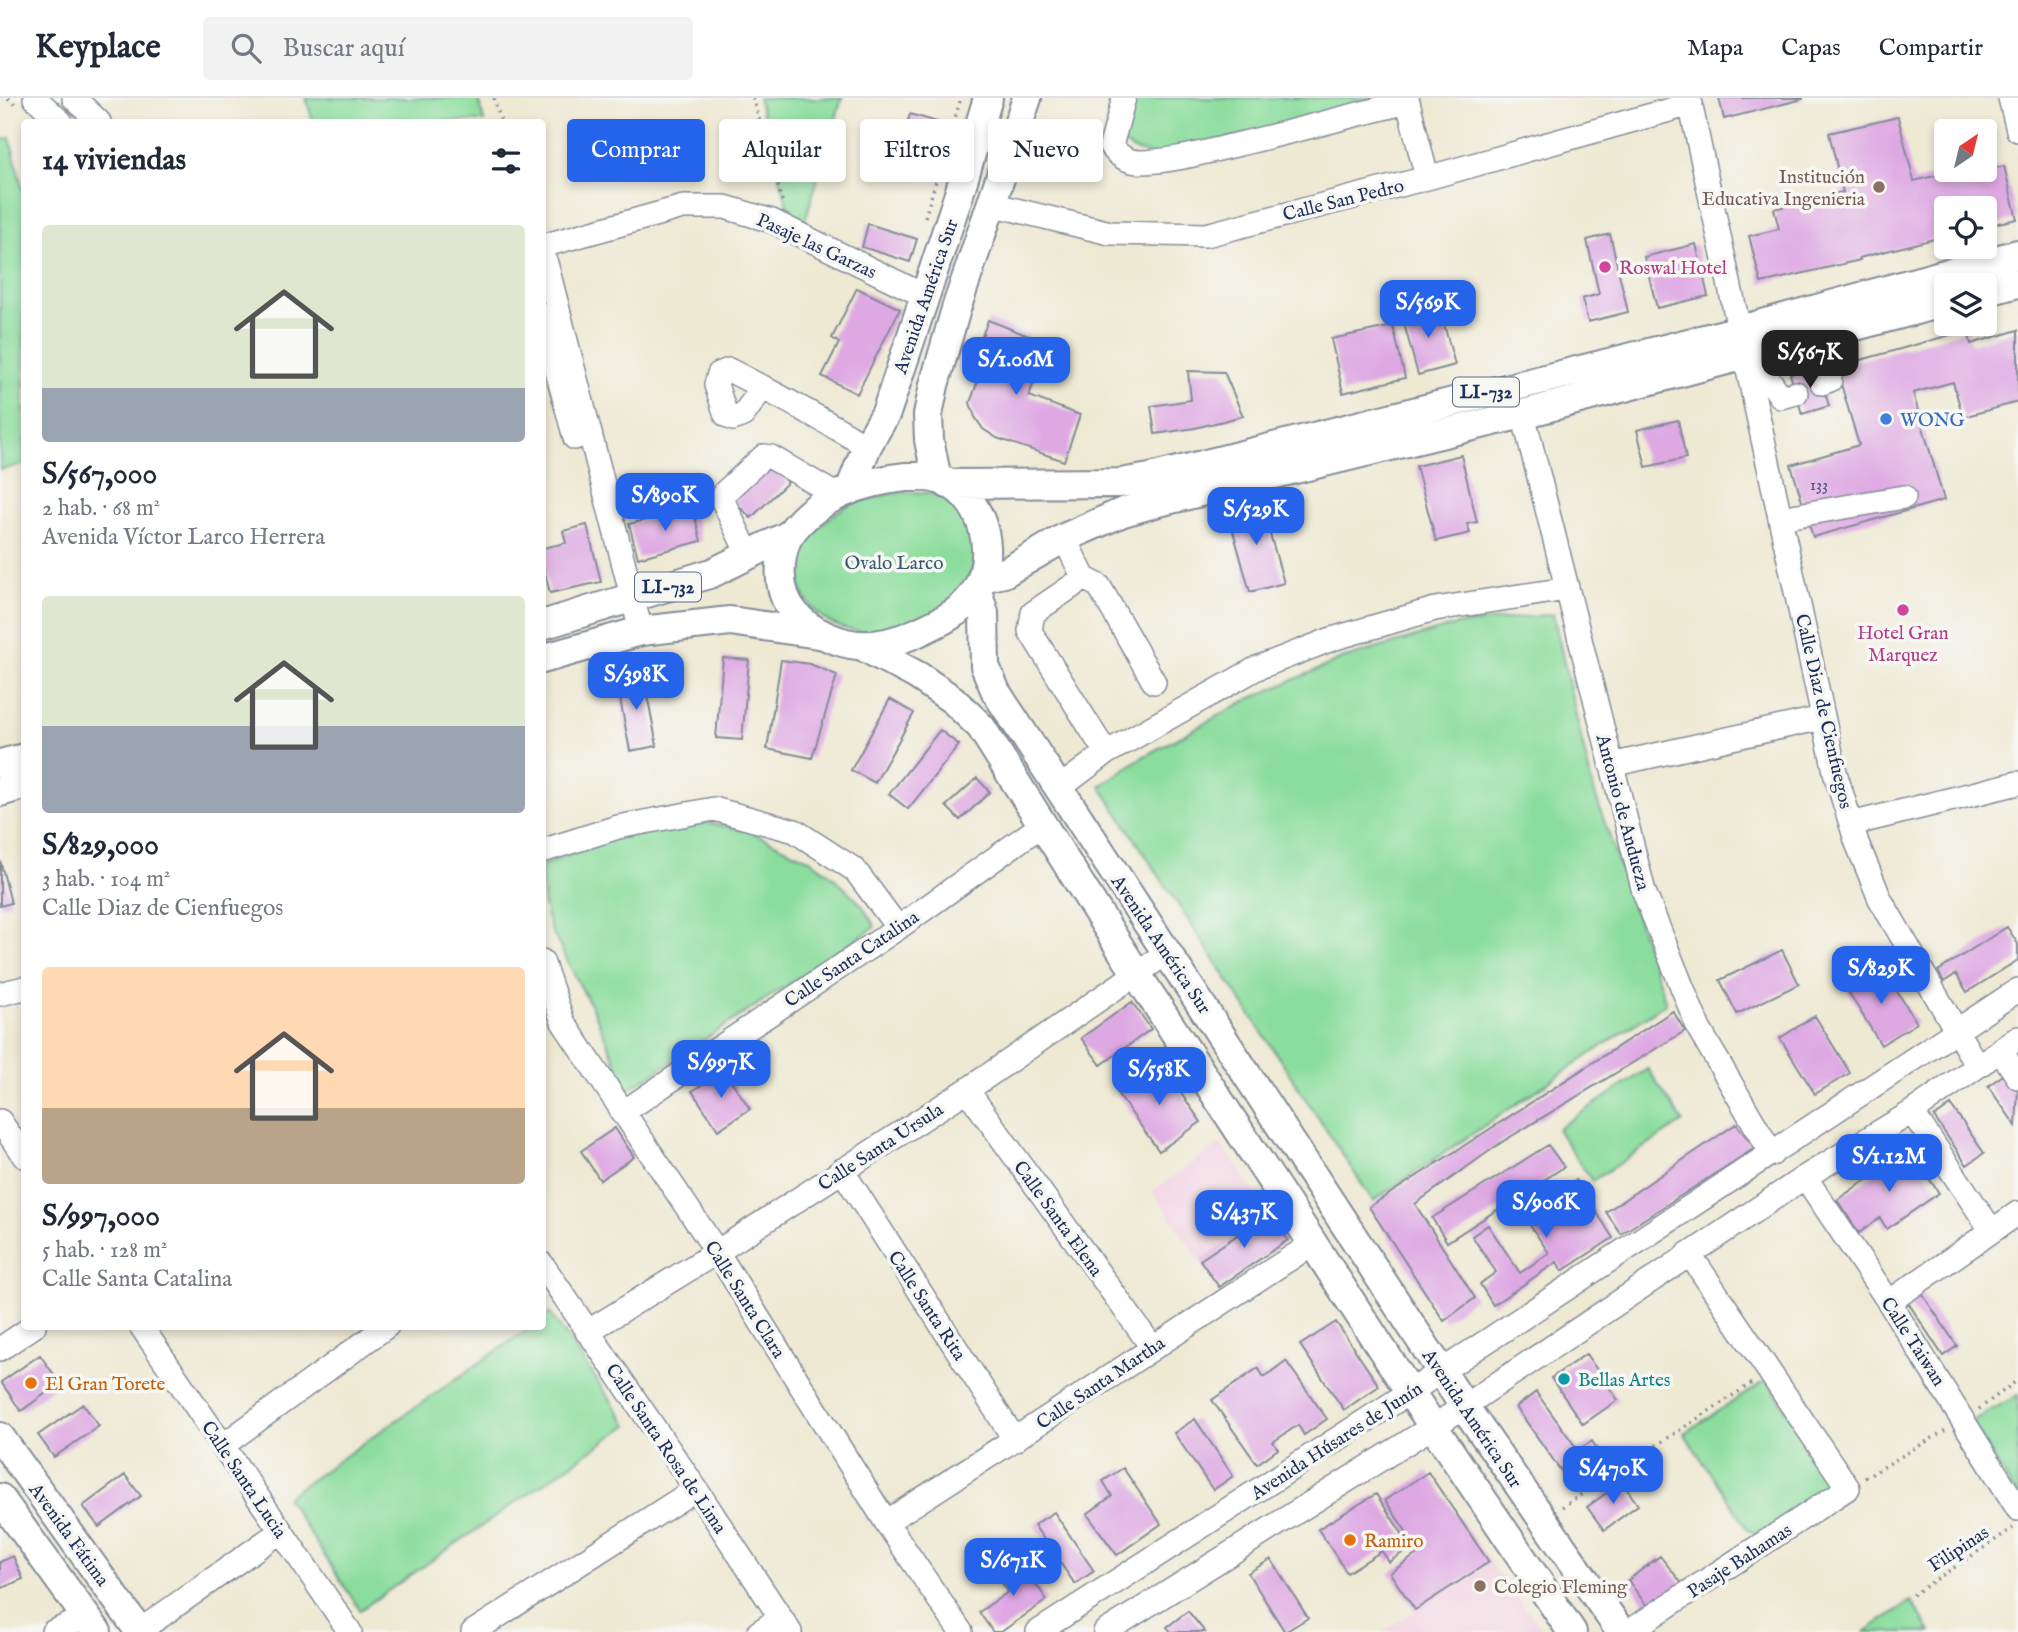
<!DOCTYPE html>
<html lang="es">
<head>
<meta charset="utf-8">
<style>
	:root { --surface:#fff; --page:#f2f2f3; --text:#1f2937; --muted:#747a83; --line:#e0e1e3; --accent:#2563eb }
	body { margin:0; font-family:"IM FELL English",serif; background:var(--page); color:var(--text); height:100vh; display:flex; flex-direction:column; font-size:26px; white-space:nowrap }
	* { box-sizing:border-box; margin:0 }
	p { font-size:23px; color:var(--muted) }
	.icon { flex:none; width:38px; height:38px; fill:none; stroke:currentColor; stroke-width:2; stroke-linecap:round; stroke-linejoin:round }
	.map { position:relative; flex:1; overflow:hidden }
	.sheet { position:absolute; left:21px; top:21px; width:525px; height:1211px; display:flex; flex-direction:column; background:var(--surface); border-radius:7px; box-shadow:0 4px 10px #0003 }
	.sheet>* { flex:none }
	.hud { position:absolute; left:567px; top:21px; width:665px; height:63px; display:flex; gap:14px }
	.needle { width:46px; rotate:35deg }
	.controls { position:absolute; left:1934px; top:21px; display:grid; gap:14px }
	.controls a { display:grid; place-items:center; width:63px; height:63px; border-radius:7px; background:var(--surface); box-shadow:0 4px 10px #0003; font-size:35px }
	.price { position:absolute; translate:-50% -60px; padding:0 16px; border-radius:14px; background:var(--accent); color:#fff; font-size:23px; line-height:46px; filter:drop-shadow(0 2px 4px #0008) }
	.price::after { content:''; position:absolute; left:50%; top:42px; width:21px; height:16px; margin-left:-10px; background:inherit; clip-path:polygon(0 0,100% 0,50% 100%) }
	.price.current { background:#222; color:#fff }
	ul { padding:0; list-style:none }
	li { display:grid; align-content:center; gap:14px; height:371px; padding:0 21px }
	li span { display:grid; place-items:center; height:217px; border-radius:7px; color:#555 }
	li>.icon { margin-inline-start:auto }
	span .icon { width:126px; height:126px; fill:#fffc; stroke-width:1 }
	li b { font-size:30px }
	h2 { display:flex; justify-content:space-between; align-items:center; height:84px; padding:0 21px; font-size:30px }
	.tag { padding:0 24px; border-radius:7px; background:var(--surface); box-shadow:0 4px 10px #0003; font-size:24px; line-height:63px }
	.tag.current { background:var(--accent); color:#fff }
	header { display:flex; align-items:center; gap:42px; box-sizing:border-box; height:98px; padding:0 35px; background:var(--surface); border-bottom:2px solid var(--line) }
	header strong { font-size:33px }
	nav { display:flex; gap:38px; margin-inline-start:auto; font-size:24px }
	.search { width:490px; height:63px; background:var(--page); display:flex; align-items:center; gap:18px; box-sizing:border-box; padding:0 24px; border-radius:7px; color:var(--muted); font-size:26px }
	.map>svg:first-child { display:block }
</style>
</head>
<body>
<header>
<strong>Keyplace</strong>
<div class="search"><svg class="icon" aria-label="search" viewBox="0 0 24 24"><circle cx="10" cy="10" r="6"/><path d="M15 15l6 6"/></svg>Buscar aquí</div>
<nav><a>Mapa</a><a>Capas</a><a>Compartir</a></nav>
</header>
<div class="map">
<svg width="2018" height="1534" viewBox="0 0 2018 1534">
	<rect width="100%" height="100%" fill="#f6f6f2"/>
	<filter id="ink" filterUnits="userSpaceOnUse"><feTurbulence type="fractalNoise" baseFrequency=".0143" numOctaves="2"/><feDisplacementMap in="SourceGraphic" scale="14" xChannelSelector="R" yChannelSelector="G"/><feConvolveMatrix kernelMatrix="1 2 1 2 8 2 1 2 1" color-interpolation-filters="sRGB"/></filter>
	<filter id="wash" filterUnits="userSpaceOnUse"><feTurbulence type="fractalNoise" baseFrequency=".00686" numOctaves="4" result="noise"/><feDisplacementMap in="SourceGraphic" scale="28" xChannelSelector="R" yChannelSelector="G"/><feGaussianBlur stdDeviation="1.57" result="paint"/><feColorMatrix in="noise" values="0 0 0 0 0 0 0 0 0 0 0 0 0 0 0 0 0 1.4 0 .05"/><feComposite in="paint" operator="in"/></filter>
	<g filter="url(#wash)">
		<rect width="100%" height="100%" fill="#eee9d3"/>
		<path fill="#f2cfe1" d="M1221,1045L1269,1116L1200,1162L1152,1093Z
			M1489,1464L1544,1534H1382Z"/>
		<path fill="#8bdd9d" stroke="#53867e" stroke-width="2" d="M306,0H478L484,23L313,24Z
			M758,0H842L798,146Z
			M1128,0H1395L1156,58L1134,52L1116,41Z
			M10,40L24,97V366L0,372V42Z
			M903,394L931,395L956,401L989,443L950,512C921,521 888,536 857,533C822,529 794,500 799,464C802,445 819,428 833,417C852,401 879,398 903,394Z
			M1553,516L1592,687L1666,905L1373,1103L1100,688L1139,661L1247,602L1342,561L1456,527Z
			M709,725L749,733L811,762L831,777L862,807L875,829L628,992L594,914L551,832L543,804L542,768L629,731Z
			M1648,971L1683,1024L1592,1083L1557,1031Z
			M550,1215L628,1327L360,1512L286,1399L531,1229L542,1228L543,1220Z
			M1767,1282L1837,1391L1762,1437L1749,1433L1684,1335Z
			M2018,1297V1401L1972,1323Z
			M1911,1503L1931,1534H1865Z"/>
		<g id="blocks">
			<path fill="#dea9e3" d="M1719,0H1803V1L1724,21Z
				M910,16L947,27L940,48L904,37Z
				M1898,19L1914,83L1947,75L1948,82L2004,68L2017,121L1984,128V110H1946V138L1859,160L1860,162L1761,185L1749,138L1779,131L1774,111L1843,94L1829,35Z
				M868,126L917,141L910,164L862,149Z
				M1610,136L1628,214L1588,224L1582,201L1599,196L1587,142Z
				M1696,146L1708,198L1657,210L1644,159Z
				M857,190L900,211L857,296L822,278L839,245L832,240Z
				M1439,208L1455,267L1418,277L1402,218Z
				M988,222L1029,238L1020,262L1039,269L1029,298L1080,317L1064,363L997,340L983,331L975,319L970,305L979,280L968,276Z
				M1393,228L1405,280L1343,295L1331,241Z
				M1968,232L1971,246L2018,232V304L1963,319L1953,284L1913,295L1944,402L1813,439L1791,367L1859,347L1836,269Z
				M1817,268L1829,308L1802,316L1790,276Z
				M1188,273L1224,274L1243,318L1195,330L1155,336L1151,308L1191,302Z
				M1678,322L1686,360L1646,369L1637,332Z
				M1461,357L1477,424L1467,426L1470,435L1436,443L1416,368Z
				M769,365L788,384L751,420L732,401Z
				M1260,401L1284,485L1250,494L1230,422L1238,420L1241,406Z
				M693,411L701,443L638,460L629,426Z
				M587,427L601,484L550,495L542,463V450L566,445L563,433Z
				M723,560L749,562L742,642L716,640Z
				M781,562L810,566L837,577L812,660L767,651Z
				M643,575L657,648L630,653L616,580Z
				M890,601L914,615L875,685L851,672Z
				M940,632L959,647L908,711L889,696Z
				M977,680L990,694L960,722L946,708Z
				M0,762L11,805L0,808Z
				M2007,829L2018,846V862L1967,894L1956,876L1944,884L1938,873Z
				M1782,852L1799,886L1737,916L1720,882Z
				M1881,868L1917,925L1881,947L1846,890Z
				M1132,904L1151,931L1101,967L1081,940Z
				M1673,913L1685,933L1502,1044L1415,1106L1475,1200L1444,1223L1369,1109Z
				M1815,918L1850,975L1815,996L1780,940Z
				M1160,965L1201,1024L1159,1053L1117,995Z
				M724,972L750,1011L718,1032L692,993Z
				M2006,975L2018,991L2016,1028L1988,988Z
				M1951,1007L1984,1055L1967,1067L1934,1019Z
				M1736,1026L1755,1050L1621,1136L1606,1114Z
				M615,1030L634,1059L600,1082L581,1053Z
				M1548,1047L1564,1069L1447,1144L1432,1120Z
				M1909,1052L1939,1095L1887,1131L1880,1120L1859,1135L1837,1102Z
				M1576,1082L1613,1140L1562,1173L1557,1164L1493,1207L1480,1186L1496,1174L1472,1138L1488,1127L1520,1175L1549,1155L1523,1117Z
				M1269,1116L1288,1142L1219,1189L1200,1162Z
				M1919,1191L1957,1248L1943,1258L1905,1200Z
				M1336,1224L1379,1288L1344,1312L1300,1247Z
				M1586,1256L1618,1302L1583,1326L1551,1280Z
				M40,1257L60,1285L21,1313L1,1284Z
				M1286,1263L1327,1321L1304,1337L1298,1327L1273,1344L1278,1351L1257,1366L1212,1302L1258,1270L1264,1279Z
				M1536,1294L1578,1352L1592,1343L1610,1370L1576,1394L1516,1309Z
				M83,1306L99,1328L54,1359L38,1337Z
				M1195,1321L1233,1378L1213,1392L1174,1335Z
				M1123,1370L1161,1426L1117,1457L1087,1416L1112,1398L1103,1383Z
				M1428,1374L1489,1464L1415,1512L1390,1475L1420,1454L1385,1402Z
				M125,1377L141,1398L99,1429L83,1408Z
				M1622,1384L1638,1407L1604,1432L1587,1409Z
				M1376,1396L1411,1449L1389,1464L1382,1453L1347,1475L1318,1431Z
				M1054,1414L1094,1473L1075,1486L1034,1427Z
				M13,1458L23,1481L0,1491V1464Z
				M1660,1458L1684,1488L1649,1511L1628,1482Z
				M1017,1459L1047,1502L1001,1534H993L979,1514L1008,1494L995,1474Z
				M1271,1461L1308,1520L1285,1534L1248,1475Z
				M1188,1513L1205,1534H1171L1167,1529Z"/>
		</g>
	</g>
	<g filter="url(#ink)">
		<use href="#blocks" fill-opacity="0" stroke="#848c98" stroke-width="2"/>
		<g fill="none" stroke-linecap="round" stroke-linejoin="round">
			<g stroke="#848c98" stroke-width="26">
				<path id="minor" d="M35,0L61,24
					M74,0L99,24
					M1124,0L1111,48C1118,58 1126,63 1138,64C1167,64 1198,56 1227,49C1288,35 1348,18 1408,4
					M1407,0L1427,80
					M1689,0L1836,678L1857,745L1880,801L1977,968
					M2010,0L2018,32
					M991,106L1110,135L1206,137L1427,80L1691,6
					M542,148L683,109H725L772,123L925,198
					M542,160L546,165L641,533
					M542,218L575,340
					M1751,255L1781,299L1796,295
					M1822,285L1830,282L1831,234
					M763,289L743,317L733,321L726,317L716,287L719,276L729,272C776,296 822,321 867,348
					M1523,316L1644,794L1699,931L1772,1056
					M1780,420L1904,399
					M1064,440L1084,480
					M748,456L722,401L725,394L764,358L771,359L836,397
					M1106,655L1030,533L1033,515L1084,480L1099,488L1154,584
					M1611,667L1822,620
					M1058,691L1106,655L1257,570L1332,541L1435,511L1567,491
					M1851,726L2018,685
					M542,753L618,729L714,711L795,733L855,772L898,830
					M542,863L563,924L717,1154L886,1424L961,1534
					M0,896L24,890
					M2000,952L2018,979
					M967,992L1152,1249
					M1912,1014L1992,1133
					M622,1015L898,830L1043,726
					M0,1023L24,1058
					M842,1072L1015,1342
					M1805,1079L1889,1204L2018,1411
					M542,1166L696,1391L790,1534
					M1889,1204L2018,1115
					M141,1228L350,1534
					M587,1234L717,1154L967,992L1168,854
					M0,1251L34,1228
					M222,1348L387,1228
					M886,1424C1030,1333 1171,1237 1314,1145
					M53,1534L87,1519
					M138,1534L281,1433
					M473,1534L696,1391
					M759,1534L780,1520
					M1038,1534L1410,1294L2018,892
					M1105,1534L1448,1319L1805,1079L1912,1014L2018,940
					M1628,1534L1848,1390L1689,1155"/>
			</g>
			<g stroke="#848c98" stroke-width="32">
				<path id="major" d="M1984,194L2018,185
					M906,379C916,379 929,378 938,381C984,394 1000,460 973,497C959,516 938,525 916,535C893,545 864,552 839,543C802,531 777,507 781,466C782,457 785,443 790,436C816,399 864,383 906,379Z
					M937,381L929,342L928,317L934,287L956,211L1027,0
					M948,386L1120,385L1150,380L1740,232L2018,156
					M850,392L867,348L886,315L958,99L988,0
					M982,480L1004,475L1064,440L1123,414L1155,405L1523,316L1946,204
					M977,492L984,515L985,568L996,594L1464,1308L1621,1534
					M542,527L712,475L789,437
					M860,547L918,578L953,602L981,629L1136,875L1410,1294L1572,1534
					M542,561L641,533L730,523L818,536
					M0,666L24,660
					M0,694L24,687
					M0,1339L140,1534
					M0,1400L97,1534"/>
			</g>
			<path stroke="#848c98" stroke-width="3.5" stroke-dasharray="2 5" stroke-linecap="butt" d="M8,0L15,6
				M494,0L501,24
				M753,0L783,106
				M925,119L961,0
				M1979,1311L2018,1282
				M1865,1380L1946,1332
				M1562,1409L1752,1285
				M1913,1497L2013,1430"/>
			<use href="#minor" stroke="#fff" stroke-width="23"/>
			<use href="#major" stroke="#fff" stroke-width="28"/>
		</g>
	</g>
	<g fill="#8d6e63" stroke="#f6f6f2" stroke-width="2.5">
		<circle cx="1879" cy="89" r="7"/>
		<circle cx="1480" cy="1488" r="7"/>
	</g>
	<g fill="#d1479c" stroke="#f6f6f2" stroke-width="2.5">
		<circle cx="1605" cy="169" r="7"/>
		<circle cx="1903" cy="512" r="7"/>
	</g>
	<circle fill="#3f7fe0" stroke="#f6f6f2" stroke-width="2.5" cx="1886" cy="321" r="7"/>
	<circle fill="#0f9aa8" stroke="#f6f6f2" stroke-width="2.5" cx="1564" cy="1281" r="7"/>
	<g fill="#e8710a" stroke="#f6f6f2" stroke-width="2.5">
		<circle cx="31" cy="1285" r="7"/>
		<circle cx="1350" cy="1442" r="7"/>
	</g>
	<g text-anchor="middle" stroke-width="7" stroke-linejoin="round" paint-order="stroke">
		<g font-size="16" fill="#4c4e7f">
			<text x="1819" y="392">133</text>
		</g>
		<g fill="#f6f6f2" stroke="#5d6b8a" stroke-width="2">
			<rect x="1453" y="279.5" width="66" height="29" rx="5"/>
			<rect x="635" y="474.5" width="66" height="29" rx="5"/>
		</g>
		<g font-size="18" font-weight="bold" fill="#1b2f5e">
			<text x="1486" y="300">LI-732</text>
			<text x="668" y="495">LI-732</text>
		</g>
		<g font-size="19" fill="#785e54" stroke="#f6f6f2" text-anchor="end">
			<text x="1865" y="85">Institución<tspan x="1865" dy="22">Educativa Ingenieria</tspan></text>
			<text x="1494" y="1495" text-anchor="start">Colegio Fleming</text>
		</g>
		<g font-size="19" fill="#1b2f5e" stroke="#f6f6f2">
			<text transform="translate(1343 101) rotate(-14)" y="7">Calle San Pedro</text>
			<text transform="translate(817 147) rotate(25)" y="7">Pasaje las Garzas</text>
			<text transform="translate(925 198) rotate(-71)" y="7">Avenida América Sur</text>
			<text transform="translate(1825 613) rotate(77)" y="7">Calle Diaz de Cienfuegos</text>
			<text transform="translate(1624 714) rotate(75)" y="7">Antonio de Andueza</text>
			<text transform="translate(1162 846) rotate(56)" y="7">Avenida América Sur</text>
			<text transform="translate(851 860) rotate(-34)" y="7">Calle Santa Catalina</text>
			<text transform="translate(880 1048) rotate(-33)" y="7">Calle Santa Ursula</text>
			<text transform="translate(1059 1120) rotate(54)" y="7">Calle Santa Elena</text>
			<text transform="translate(746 1201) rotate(58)" y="7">Calle Santa Clara</text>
			<text transform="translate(928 1207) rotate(57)" y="7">Calle Santa Rita</text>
			<text transform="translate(1914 1243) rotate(57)" y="7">Calle Taiwan</text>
			<text transform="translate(1100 1284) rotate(-34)" y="7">Calle Santa Martha</text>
			<text transform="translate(1473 1320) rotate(56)" y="7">Avenida América Sur</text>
			<text transform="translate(1336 1342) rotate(-33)" y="7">Avenida Húsares de Junín</text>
			<text transform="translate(667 1350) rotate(56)" y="7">Calle Santa Rosa de Lima</text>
			<text transform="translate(245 1381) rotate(56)" y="7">Calle Santa Lucia</text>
			<text transform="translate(70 1436) rotate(54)" y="7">Avenida Fátima</text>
			<text transform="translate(1958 1450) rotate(-33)" y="7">Filipinas</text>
			<text transform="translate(1739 1462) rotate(-33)" y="7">Pasaje Bahamas</text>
		</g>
		<g font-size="19" fill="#b23c85" stroke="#f6f6f2" text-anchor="start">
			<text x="1619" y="176">Roswal Hotel</text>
			<text x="1903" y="541" text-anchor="middle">Hotel Gran<tspan x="1903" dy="22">Marquez</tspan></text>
		</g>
		<g font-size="19" fill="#366cbe" stroke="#f6f6f2" text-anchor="start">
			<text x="1900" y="328">WONG</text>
		</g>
		<g font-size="19" fill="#375a6e" stroke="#f6f6f2">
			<text x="894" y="471">Ovalo Larco</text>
		</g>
		<g font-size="19" fill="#0d838f" stroke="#f6f6f2" text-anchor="start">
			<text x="1578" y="1288">Bellas Artes</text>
		</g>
		<g font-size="19" fill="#c56008" stroke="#f6f6f2" text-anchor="start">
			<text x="45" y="1292">El Gran Torete</text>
			<text x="1364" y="1449">Ramiro</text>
		</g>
	</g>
</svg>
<div class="controls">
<a><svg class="needle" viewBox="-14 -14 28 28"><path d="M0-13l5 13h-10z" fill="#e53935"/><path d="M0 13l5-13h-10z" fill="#747a83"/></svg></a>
<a><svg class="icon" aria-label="locate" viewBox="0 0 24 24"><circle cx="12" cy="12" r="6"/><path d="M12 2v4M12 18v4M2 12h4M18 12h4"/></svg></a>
<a><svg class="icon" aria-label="layers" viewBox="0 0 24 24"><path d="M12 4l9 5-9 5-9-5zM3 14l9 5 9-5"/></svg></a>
</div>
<b class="price" style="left:1428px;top:242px">S/569K</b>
<b class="price current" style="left:1810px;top:292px">S/567K</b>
<b class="price" style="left:1016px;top:299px">S/1.06M</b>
<b class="price" style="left:665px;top:435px">S/890K</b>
<b class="price" style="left:1256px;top:449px">S/529K</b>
<b class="price" style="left:636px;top:614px">S/398K</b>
<b class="price" style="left:1881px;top:908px">S/829K</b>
<b class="price" style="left:721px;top:1002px">S/997K</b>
<b class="price" style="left:1159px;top:1009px">S/558K</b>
<b class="price" style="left:1889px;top:1096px">S/1.12M</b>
<b class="price" style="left:1546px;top:1142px">S/906K</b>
<b class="price" style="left:1244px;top:1152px">S/437K</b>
<b class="price" style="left:1613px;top:1408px">S/470K</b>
<b class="price" style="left:1013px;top:1500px">S/671K</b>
<div class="hud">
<a class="tag current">Comprar</a>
<a class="tag">Alquilar</a>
<a class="tag">Filtros</a>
<a class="tag">Nuevo</a>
</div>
<section class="sheet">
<h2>14 viviendas<svg class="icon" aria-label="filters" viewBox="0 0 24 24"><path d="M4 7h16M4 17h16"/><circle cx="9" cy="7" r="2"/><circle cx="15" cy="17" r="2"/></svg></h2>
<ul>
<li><span style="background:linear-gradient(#dfe7d0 75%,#9aa5b1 0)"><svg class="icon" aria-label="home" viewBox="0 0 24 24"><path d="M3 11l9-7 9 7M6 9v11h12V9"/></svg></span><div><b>S/567,000</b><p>2 hab. · 68 m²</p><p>Avenida Víctor Larco Herrera</p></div></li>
<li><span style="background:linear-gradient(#dfe7d0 60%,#9aa5b1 0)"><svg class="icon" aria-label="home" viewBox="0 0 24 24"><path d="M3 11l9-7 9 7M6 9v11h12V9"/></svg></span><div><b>S/829,000</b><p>3 hab. · 104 m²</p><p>Calle Diaz de Cienfuegos</p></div></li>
<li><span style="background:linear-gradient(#ffd9b3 65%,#b9a48a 0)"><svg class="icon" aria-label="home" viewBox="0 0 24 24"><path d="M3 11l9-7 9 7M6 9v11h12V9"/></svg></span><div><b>S/997,000</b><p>5 hab. · 128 m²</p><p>Calle Santa Catalina</p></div></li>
</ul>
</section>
</div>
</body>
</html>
